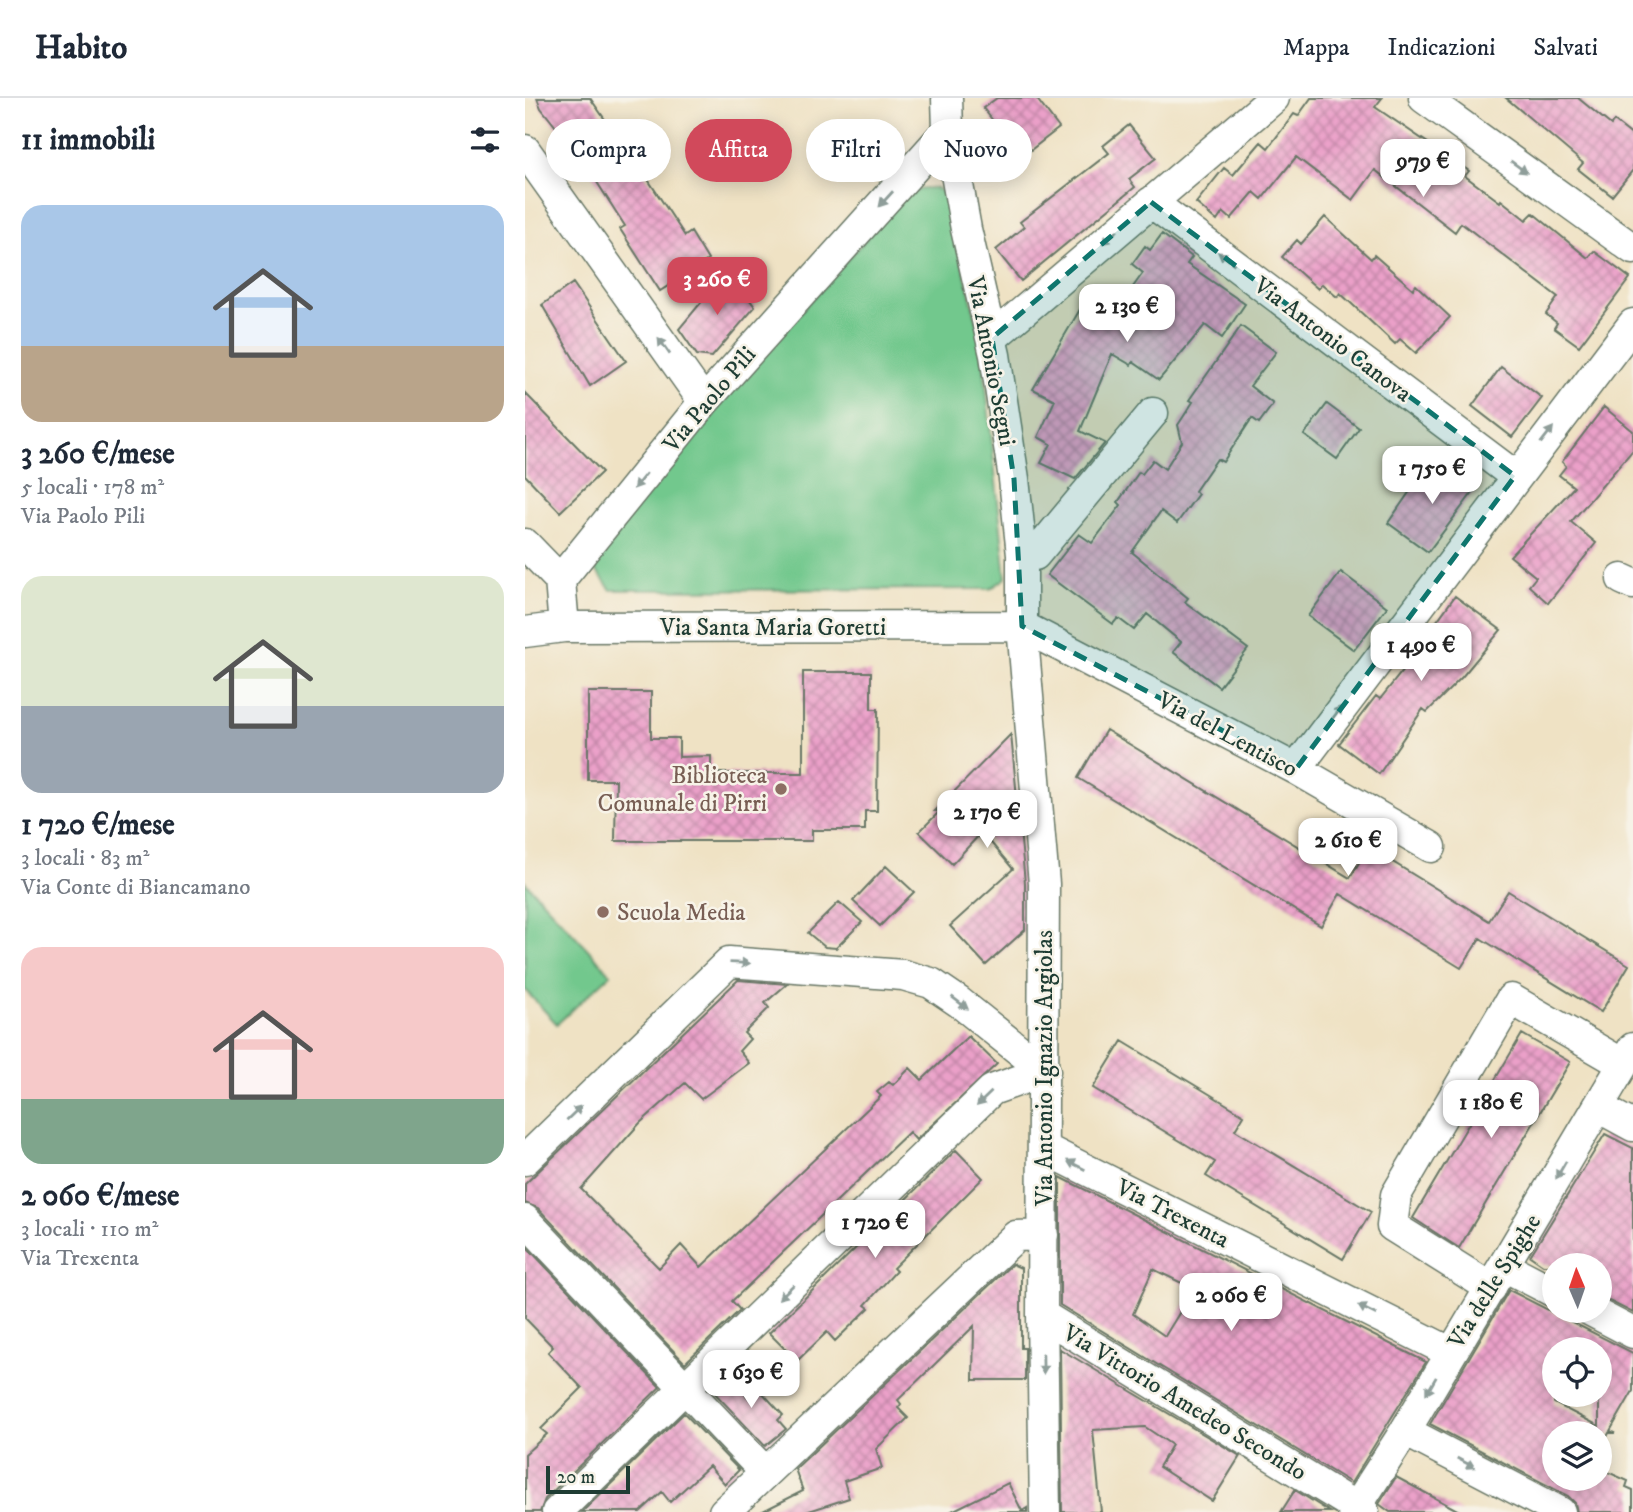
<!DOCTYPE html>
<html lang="it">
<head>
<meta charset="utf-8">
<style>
	:root { --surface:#fff; --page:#f6f6f7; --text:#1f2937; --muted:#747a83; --line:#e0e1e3; --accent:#d1495b }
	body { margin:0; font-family:"IM FELL DW Pica",serif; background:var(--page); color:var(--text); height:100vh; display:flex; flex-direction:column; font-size:26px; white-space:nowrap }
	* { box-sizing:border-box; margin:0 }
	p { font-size:23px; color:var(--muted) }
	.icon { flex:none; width:38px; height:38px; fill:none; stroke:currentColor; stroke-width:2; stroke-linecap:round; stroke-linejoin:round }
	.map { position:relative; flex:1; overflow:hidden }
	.side { display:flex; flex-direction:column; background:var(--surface); width:525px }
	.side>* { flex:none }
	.guide { position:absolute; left:21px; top:21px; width:665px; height:63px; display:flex; gap:14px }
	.needle { width:46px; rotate:358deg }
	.controls { position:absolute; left:1017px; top:1155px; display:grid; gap:14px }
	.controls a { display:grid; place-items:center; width:70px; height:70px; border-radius:50%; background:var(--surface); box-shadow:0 4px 18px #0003; font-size:35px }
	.scale { position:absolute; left:21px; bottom:18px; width:84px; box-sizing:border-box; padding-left:7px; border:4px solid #1f3d34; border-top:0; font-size:19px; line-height:24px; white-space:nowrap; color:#1f3d34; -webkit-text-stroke:5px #f7f3e8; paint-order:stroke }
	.price { position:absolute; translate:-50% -60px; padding:0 16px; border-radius:14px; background:#fff; color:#222; font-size:23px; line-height:46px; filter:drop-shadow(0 2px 4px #0008) }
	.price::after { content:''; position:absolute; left:50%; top:42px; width:21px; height:16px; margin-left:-10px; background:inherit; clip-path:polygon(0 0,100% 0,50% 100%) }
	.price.current { background:var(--accent); color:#fff }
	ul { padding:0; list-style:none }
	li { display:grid; align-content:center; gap:14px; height:371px; padding:0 21px }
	li span { display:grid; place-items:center; height:217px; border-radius:21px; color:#555 }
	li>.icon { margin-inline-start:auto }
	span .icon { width:126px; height:126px; fill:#fffc; stroke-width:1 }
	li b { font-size:30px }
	h2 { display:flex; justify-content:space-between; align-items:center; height:84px; padding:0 21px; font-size:30px }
	.tag { padding:0 24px; border-radius:32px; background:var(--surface); box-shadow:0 4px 18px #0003; font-size:24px; line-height:63px }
	.tag.current { background:var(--accent); color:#fff }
	header { display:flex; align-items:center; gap:42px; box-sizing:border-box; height:98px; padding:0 35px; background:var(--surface); border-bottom:2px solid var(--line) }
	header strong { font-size:33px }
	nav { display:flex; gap:38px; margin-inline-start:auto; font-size:24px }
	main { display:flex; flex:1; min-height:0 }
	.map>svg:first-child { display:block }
</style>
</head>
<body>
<header>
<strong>Habito</strong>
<nav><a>Mappa</a><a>Indicazioni</a><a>Salvati</a></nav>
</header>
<main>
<section class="side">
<h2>11 immobili<svg class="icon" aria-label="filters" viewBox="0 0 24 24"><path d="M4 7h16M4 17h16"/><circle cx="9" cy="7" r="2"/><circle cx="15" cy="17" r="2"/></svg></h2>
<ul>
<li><span style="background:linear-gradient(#a9c7e8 65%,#b9a48a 0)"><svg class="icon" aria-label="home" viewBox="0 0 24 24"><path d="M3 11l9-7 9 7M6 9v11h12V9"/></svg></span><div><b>3 260 €/mese</b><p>5 locali · 178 m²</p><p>Via Paolo Pili</p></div></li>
<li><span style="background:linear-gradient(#dfe7d0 60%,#9aa5b1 0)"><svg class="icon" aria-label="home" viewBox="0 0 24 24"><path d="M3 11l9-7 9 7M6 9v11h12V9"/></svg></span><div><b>1 720 €/mese</b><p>3 locali · 83 m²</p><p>Via Conte di Biancamano</p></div></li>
<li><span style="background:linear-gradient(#f6c9c9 70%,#7fa58c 0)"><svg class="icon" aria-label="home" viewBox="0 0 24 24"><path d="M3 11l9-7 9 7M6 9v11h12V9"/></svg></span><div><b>2 060 €/mese</b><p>3 locali · 110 m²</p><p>Via Trexenta</p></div></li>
</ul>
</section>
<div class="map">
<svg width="1108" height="1414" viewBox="0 0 1108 1414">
	<defs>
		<pattern id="building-cross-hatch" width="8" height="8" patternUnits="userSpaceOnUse" patternTransform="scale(1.75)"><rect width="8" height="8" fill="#eba0c9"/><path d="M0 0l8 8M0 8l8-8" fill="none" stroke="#be84a4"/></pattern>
	</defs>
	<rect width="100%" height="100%" fill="#f7f3e8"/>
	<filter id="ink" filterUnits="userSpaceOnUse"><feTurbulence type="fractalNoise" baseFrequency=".0143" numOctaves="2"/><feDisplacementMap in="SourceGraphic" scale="14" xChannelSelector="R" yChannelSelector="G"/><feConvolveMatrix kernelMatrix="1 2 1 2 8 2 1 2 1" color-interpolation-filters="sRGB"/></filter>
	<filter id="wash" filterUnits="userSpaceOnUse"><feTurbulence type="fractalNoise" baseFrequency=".00686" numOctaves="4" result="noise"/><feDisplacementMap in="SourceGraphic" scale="28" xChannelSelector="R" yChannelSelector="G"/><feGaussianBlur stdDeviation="1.57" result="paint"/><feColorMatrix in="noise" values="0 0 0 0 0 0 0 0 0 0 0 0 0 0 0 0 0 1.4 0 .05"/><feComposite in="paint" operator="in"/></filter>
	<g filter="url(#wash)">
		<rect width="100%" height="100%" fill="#efe2c4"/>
		<path fill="#72c88d" stroke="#488260" stroke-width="2" d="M397,90H410L419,94L456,240L481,480L465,491L86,492L64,463L228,267L374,104Z
			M0,784L86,876L32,926L0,892Z"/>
		<g id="blocks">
			<path fill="url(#building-cross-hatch)" fill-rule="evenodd" d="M12,0H65L81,23L78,25L115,76L118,74L160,138L166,134L183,162L135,193L95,131L100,128L61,67L16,10Z
				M472,0H511L534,30L489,65L462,29L469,24L458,10Z
				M786,0H857L850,9L944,73L940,78L975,104L976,102L1001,122L1008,115L1063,160L1069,153L1105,180L1054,248L1029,230L1032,225L1021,216L1033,199L936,125L930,134L850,72L828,102L771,59L737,101L729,94L706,121L698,114L692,123L671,105L699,70L708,77L736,44L743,50L769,16L773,18Z
				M981,0H1053L1086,27L1089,23L1108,38V72L1087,98L1053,71L1058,65Z
				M604,27L631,60L604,81L610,89L496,183L471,152L499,129L495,124L584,55L578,48Z
				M800,119L846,161L849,157L888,191L891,187L925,219L891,255L875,241L870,246L815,195L812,199L797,186L793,191L757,159L772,142L776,146Z
				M637,136L667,159L662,166L720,206L697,240L680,227L634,282L608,264L606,267L587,256L555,333L580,345L550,381L516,365L526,346L513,339L530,302L508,291L567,191L595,207L618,175L607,166L620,148L625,152Z
				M203,172L230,209L187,259L172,257L154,231Z
				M48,185L101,263L65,288L17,207Z
				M716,228L751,254L725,288L748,306L734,325L727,320L698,364L692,361L670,393L673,396L652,425L636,413L607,454L663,500L660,504L723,551L694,589L648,554L656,544L622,516L609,532L593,520L588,526L522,477L554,436L567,445L596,407L593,404L614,374L617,376L628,362L640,371L657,344L653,327L668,304L664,302Z
				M976,269L1017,300L987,339L947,308Z
				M0,295L77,374L35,414L0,377Z
				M802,306L834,330L812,361L779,337Z
				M1079,309L1108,333V352L1046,424L1071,445L1023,505L1004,488L1011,479L985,458L1049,389L1034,377L1041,368L1037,364Z
				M929,368L954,386L903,454L863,425L901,370L921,382Z
				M816,474L862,509L829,552L783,518Z
				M930,498L976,532L937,579L902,614L898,611L854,676L814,646L851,598L855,601L898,547L896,545Z
				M278,574H346V611H353L352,713H340V732H287V743H90L91,682H63V594H126V640H154V659L186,658V675H278Z
				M581,632L825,780L843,749L964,823L983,793L1104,867L1076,914L955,840L936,870L815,796L796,828L553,680Z
				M486,636L500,785V832L461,867L425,828L488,771L457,734L427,766L394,734L415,713H410Z
				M361,768L389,794L355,828L328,803Z
				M314,804L337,824L311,850L300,849L283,835Z
				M213,882L262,886L240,905L244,910L219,935L225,941L214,953L224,965L176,1001L160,985L115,1025L56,1091L134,1170L156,1147L176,1169L356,998L352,994L364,984L368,987L385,970L397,982L443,938L472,966L391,1042L384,1034L207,1203L215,1212L160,1265L13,1110L0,1105V1086Z
				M997,936L1045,964L934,1150L888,1120Z
				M597,943L719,1017L710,1032L846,1114L818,1161L681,1078L690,1064L568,990Z
				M1080,1036L1108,1050V1215L1074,1198V1167H1018L1005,1158Z
				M431,1052L458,1080L368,1170L371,1173L340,1207L344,1210L310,1243L302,1234L272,1263L244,1235Z
				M535,1079L901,1264L826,1385L535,1207ZM628,1171L669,1191L640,1238L608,1216Z
				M0,1147L135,1289L20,1401L15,1414H0V1356L22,1336L16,1331L57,1290L23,1254L28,1249L0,1220Z
				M487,1166L496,1170V1250H500V1282H448L449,1228L373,1302L376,1306L373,1310L383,1320L351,1351L357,1370L319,1383L324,1400L281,1414H236L278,1393L270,1371Z
				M984,1192L1108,1255V1293L1085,1333L1090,1335H1084L1074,1353V1335H1029V1381H1074V1370L1103,1383L1101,1389L1108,1392V1414H1052L1050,1405L1043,1398L905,1326ZM1029,1251H1074V1328L1029,1305Z
				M535,1251L715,1358L687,1403L634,1369L647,1347L620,1329L568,1332L576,1414H537Z
				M201,1275L224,1300L234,1291L258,1317L253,1322L261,1331L240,1348L185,1290Z
				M159,1315L214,1372L200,1386L184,1368L145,1404L137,1394L115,1414H57Z
				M871,1379L936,1414H865L854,1406Z
				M483,1385L497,1413L502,1410V1414H425Z
				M770,1392L805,1414H756Z"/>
		</g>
	</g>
	<g filter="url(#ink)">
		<use href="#blocks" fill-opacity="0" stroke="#687766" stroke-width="2"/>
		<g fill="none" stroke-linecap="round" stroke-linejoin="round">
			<g stroke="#687766" stroke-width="33">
				<path id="street" d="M422,0L423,32L441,131L470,257L489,381L497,457V528L519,786L517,1217L520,1414
					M899,0L1108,151
					M0,52L179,304
					M626,104L990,378
					M467,240L749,0
					M0,446L35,482L39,529
					M497,457H510L628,315
					M1097,481L1108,486
					M35,482L179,304L423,32
					M0,534L39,529L497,528L771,671L906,749
					M771,671L1108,226
					M1073,1009L1108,1028
					M520,1051L925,1254
					M0,1062L204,864L378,877L406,885L434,904L520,973
					M0,1122L239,1373
					M979,1168L1029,1194
					M966,1190L867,1128L871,1097L986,901L1098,966
					M1066,1213L1108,1235
					M517,1217L839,1414
					M880,1333L1035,1414
					M32,1414L467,992L520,973
					M199,1414L491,1138L518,1137
					M828,1414L880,1333L1108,950"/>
			</g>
			<use href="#street" stroke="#fff" stroke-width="30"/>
		</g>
		<defs><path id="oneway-solid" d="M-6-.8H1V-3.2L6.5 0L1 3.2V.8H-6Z" transform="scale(1.75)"/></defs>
		<g fill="#8f9e9a">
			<use href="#oneway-solid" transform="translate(994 69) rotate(36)"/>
			<use href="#oneway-solid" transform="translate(361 101) rotate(132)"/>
			<use href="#oneway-solid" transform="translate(585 139) rotate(139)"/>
			<use href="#oneway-solid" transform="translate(701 160) rotate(-143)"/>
			<use href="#oneway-solid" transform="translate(139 248) rotate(-125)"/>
			<use href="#oneway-solid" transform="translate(1022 337) rotate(-52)"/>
			<use href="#oneway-solid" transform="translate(115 383) rotate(129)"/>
			<use href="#oneway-solid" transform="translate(811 616) rotate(-53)"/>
			<use href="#oneway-solid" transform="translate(215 865) rotate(2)"/>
			<use href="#oneway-solid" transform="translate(435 905) rotate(37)"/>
			<use href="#oneway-solid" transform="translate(459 1001) rotate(136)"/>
			<use href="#oneway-solid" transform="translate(49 1015) rotate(-44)"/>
			<use href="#oneway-solid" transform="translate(551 1067) rotate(-153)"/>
			<use href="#oneway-solid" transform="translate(1036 1072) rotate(120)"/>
			<use href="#oneway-solid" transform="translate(261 1194) rotate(136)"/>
			<use href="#oneway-solid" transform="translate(842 1212) rotate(-153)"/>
			<use href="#oneway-solid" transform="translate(518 1266) rotate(89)"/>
			<use href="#oneway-solid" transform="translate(906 1288) rotate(120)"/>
			<use href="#oneway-solid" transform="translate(941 1365) rotate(28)"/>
		</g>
	</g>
	<path fill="#0f766e" fill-opacity="0.2" stroke="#0f766e" stroke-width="5" stroke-dasharray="14 9" stroke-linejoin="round" d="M626,104L990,378L771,671L497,528L489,381L467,240Z"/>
	<g fill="#8d6e63" stroke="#f7f3e8" stroke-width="2.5">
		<circle cx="256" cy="691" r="7"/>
		<circle cx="78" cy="814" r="7"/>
	</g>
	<g text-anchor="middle" stroke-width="5" stroke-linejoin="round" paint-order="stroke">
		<g font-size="24" fill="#1f3d34" stroke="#f7f3e8">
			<text transform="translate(808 241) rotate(37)" y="8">Via Antonio Canova</text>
			<text transform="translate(467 263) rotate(79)" y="8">Via Antonio Segni</text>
			<text transform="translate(184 301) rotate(-50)" y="8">Via Paolo Pili</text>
			<text x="248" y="537">Via Santa Maria Goretti</text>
			<text transform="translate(703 636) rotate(28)" y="8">Via del Lentisco</text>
			<text transform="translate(519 970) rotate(-90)" y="8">Via Antonio Ignazio Argiolas</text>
			<text transform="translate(648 1115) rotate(27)" y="8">Via Trexenta</text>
			<text transform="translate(969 1183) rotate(-58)" y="8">Via delle Spighe</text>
			<text transform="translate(660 1304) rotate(31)" y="8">Via Vittorio Amedeo Secondo</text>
		</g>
		<g font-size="24" fill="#785e54" stroke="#f7f3e8" text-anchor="end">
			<text x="242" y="685">Biblioteca<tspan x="242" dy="28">Comunale di Pirri</tspan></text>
			<text x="92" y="822" text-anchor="start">Scuola Media</text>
		</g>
	</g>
</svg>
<div class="controls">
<a><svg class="needle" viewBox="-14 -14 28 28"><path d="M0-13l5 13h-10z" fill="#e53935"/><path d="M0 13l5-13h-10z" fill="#747a83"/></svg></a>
<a><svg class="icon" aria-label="locate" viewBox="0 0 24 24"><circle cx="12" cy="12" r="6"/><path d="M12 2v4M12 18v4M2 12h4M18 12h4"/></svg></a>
<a><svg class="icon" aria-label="layers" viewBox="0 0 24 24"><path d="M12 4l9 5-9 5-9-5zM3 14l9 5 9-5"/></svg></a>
</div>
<div class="scale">20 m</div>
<b class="price" style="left:898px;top:101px">979 €</b>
<b class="price current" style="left:192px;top:219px">3 260 €</b>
<b class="price" style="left:602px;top:246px">2 130 €</b>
<b class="price" style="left:907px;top:408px">1 750 €</b>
<b class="price" style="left:896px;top:585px">1 490 €</b>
<b class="price" style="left:462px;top:752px">2 170 €</b>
<b class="price" style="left:823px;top:780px">2 610 €</b>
<b class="price" style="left:966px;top:1042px">1 180 €</b>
<b class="price" style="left:350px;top:1162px">1 720 €</b>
<b class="price" style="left:706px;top:1235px">2 060 €</b>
<b class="price" style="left:226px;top:1312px">1 630 €</b>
<div class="guide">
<a class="tag">Compra</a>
<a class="tag current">Affitta</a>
<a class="tag">Filtri</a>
<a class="tag">Nuovo</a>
</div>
</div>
</main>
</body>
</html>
